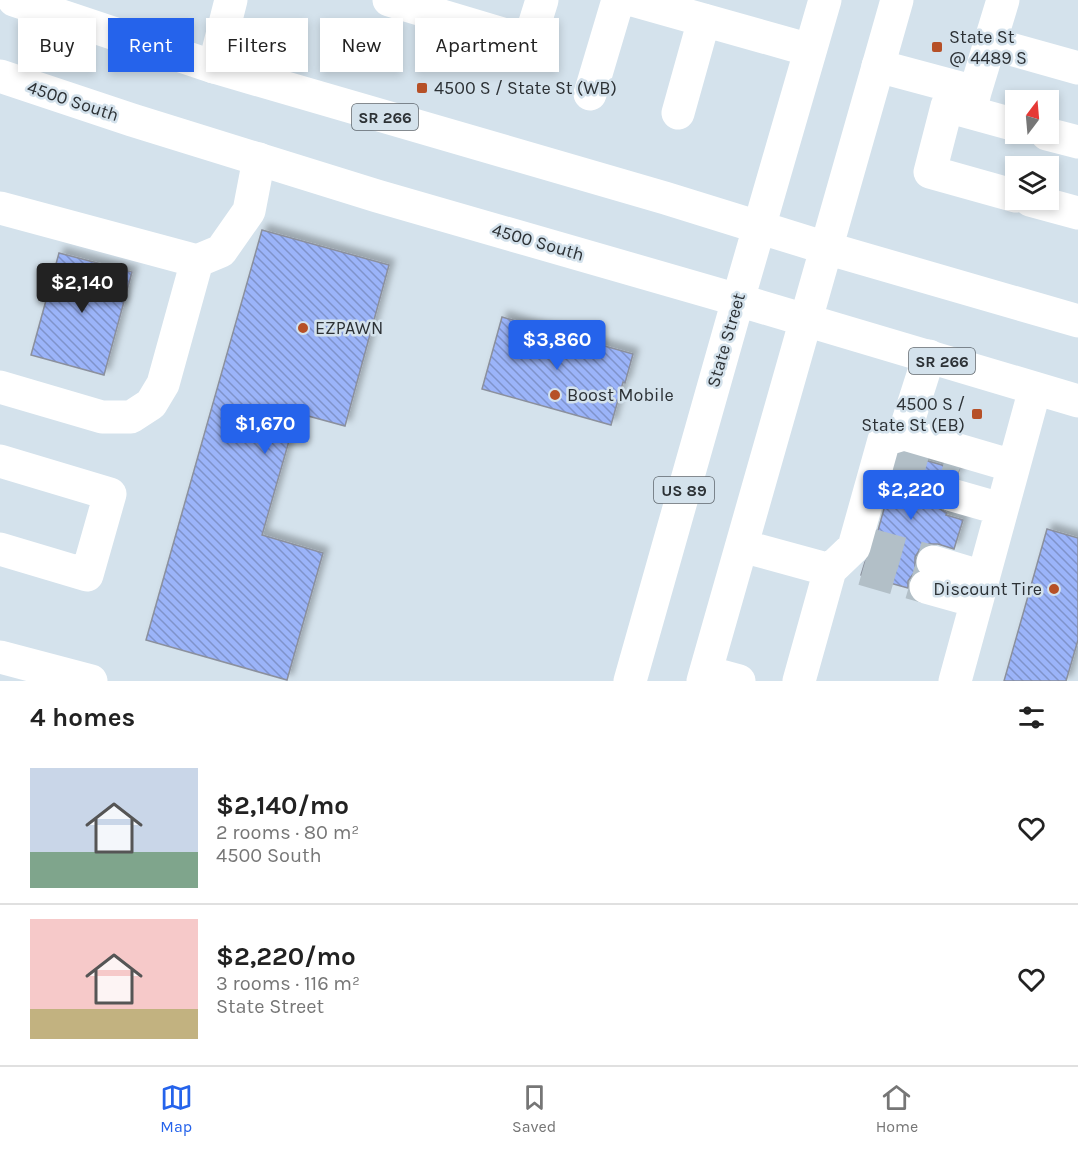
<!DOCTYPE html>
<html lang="en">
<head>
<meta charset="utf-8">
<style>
	:root { --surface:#fff; --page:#f2f2f2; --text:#222; --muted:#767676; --line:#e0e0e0; --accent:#2563eb }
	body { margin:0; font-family:Karla,sans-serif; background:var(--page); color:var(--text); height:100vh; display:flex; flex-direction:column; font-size:22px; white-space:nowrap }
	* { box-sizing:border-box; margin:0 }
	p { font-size:20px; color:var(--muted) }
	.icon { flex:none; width:33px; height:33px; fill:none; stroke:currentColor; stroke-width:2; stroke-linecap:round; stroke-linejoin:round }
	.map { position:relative; height:681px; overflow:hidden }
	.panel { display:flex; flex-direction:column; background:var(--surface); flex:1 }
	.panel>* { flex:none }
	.banner { position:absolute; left:18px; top:18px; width:600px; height:54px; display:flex; gap:12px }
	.needle { width:39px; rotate:16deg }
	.fabs { position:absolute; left:1005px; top:90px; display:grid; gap:12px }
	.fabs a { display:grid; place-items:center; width:54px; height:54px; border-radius:0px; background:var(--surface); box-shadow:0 3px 9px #0003; font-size:30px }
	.price { position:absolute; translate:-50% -51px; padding:0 14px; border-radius:6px; background:var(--accent); color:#fff; font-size:20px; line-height:39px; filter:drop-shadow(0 2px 3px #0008) }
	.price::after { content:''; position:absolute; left:50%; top:36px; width:18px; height:14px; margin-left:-9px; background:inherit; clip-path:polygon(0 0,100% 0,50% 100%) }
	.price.active { background:#222; color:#fff }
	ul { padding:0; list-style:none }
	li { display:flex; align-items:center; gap:18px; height:150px; padding:0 30px }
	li+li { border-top:2px solid var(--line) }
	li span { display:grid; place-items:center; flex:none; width:168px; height:120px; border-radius:0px; color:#555 }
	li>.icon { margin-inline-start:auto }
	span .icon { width:72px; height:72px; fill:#fffc; stroke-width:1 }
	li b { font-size:26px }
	h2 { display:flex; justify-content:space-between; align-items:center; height:72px; padding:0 30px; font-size:26px }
	.pill { padding:0 21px; border-radius:0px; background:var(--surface); box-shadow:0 3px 9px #0003; font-size:21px; line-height:54px }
	.pill.active { background:var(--accent); color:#fff }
	.menu { display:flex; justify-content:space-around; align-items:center; height:84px; border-top:2px solid var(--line); background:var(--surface); font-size:16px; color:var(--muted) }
	.menu a { display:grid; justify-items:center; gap:3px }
	.menu .active { color:var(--accent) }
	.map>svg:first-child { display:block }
</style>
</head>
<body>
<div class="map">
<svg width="1078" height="681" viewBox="0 0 1078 681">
	<defs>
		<pattern id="building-back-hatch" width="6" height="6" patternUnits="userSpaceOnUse" patternTransform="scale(1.5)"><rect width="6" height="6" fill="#9bb4f9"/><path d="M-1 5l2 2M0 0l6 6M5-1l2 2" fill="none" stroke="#7f93ca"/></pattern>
		<filter id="shadow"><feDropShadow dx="5.5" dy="-5.5" stdDeviation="3" flood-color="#0004"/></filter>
	</defs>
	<rect width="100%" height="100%" fill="#d4e2ec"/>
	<path fill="url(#building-back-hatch)" stroke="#8b909d" stroke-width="1.5" filter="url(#shadow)" d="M262,230L389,265L345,426L297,413L262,535L323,553L287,680L146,640Z
		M59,253L132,272L104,375L31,355Z
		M502,317L633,354L625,383L623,382L611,425L482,389Z
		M904,454L959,470L957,477H947L939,482L934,489V499L938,508L947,513L946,515L963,520L954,549L938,544H929L920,549L915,557V566L917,571L913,574L908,581V588L861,575L865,562L872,552L899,455Z
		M1047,529L1078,538V640L1066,681H1004Z"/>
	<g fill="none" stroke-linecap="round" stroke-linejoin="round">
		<path stroke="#b2bfc7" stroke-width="33" stroke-dasharray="33 16" stroke-linecap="butt" d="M896,452L959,470
			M889,477L952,495
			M870,545L933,562
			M863,569L926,587"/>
		<path stroke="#fff" stroke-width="33" d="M389,0L529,42L542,0
			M633,0L810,50
			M989,43L1078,68
			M878,66L975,92L972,104
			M214,67L231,0
			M975,92L1003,0
			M590,94L618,0
			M678,113L704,20
			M1016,125L947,106L930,172L1016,196
			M1047,134L1078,142
			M1030,200L1078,213
			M0,208L197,261
			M0,387L102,417H131L151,404L163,384L197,261L221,251L249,211L259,159
			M904,434L1013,466
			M0,461L110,494L87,575L0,549
			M952,495L1001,509
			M742,546L830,570L854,547L884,440L904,434L929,356
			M933,562L983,577
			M926,587L976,601
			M0,657L91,681
			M706,672L739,681
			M799,681L830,570
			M955,681L1035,389"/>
		<path stroke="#fff" stroke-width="33" d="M14,0L214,67L665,198L826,248L1078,321
			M0,76L132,120L377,196L738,300L1078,401
			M630,681L738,300L825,0
			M703,681L897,0"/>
	</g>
	<g fill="#b65027" stroke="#d4e2ec" stroke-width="2">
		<rect x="931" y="41" width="12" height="12" rx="3"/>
		<rect x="416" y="82" width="12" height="12" rx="3"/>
		<circle cx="303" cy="328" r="6"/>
		<circle cx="555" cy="395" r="6"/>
		<rect x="971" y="408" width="12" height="12" rx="3"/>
		<circle cx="1054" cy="589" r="6"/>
	</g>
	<g text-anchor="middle" stroke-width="5" stroke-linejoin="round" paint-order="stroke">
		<g fill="#d4e2ec" stroke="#5e666c" stroke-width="1.5">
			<rect x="352" y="104" width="66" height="26" rx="4.5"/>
			<rect x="909" y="348" width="66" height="26" rx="4.5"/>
			<rect x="654" y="477" width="60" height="26" rx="4.5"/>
		</g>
		<g font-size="16" font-weight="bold" fill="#2c3135">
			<text x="385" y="123">SR 266</text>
			<text x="942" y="367">SR 266</text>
			<text x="684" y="496">US 89</text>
		</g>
		<g font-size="18" fill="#2c3135" stroke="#d4e2ec" text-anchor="start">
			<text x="949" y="43">State St<tspan x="949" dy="21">@ 4489 S</tspan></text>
			<text x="434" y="94">4500 S / State St (WB)</text>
			<text x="315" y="334">EZPAWN</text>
			<text x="567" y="401">Boost Mobile</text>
			<text x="965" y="410" text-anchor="end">4500 S /<tspan x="965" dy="21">State St (EB)</tspan></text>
			<text x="1042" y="595" text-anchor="end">Discount Tire</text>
		</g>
		<g font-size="18" fill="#2c3135" stroke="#d4e2ec">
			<text transform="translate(73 101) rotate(18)" y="6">4500 South</text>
			<text transform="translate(538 242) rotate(16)" y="6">4500 South</text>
			<text transform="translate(726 340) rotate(-74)" y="6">State Street</text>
		</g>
	</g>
</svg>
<div class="fabs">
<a><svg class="needle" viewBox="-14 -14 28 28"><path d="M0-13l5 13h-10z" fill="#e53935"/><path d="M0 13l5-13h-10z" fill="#767676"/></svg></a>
<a><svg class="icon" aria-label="layers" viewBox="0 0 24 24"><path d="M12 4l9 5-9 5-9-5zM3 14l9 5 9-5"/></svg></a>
</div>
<b class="price active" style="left:82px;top:314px">$2,140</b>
<b class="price" style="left:557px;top:371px">$3,860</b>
<b class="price" style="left:265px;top:455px">$1,670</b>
<b class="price" style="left:911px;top:521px">$2,220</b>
<div class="banner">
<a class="pill">Buy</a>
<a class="pill active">Rent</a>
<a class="pill">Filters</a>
<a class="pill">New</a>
<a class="pill">Apartment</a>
</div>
</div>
<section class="panel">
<h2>4 homes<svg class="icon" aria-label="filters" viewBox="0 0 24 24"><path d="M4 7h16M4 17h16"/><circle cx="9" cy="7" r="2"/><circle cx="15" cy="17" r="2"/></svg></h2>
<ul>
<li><span style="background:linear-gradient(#c9d6e8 70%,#7fa58c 0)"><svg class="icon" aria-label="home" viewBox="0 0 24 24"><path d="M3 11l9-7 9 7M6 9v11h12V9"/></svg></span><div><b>$2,140/mo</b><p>2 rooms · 80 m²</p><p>4500 South</p></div><svg class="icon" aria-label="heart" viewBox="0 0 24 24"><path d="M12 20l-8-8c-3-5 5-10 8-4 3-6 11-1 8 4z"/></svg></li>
<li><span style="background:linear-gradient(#f6c9c9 75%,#c2b280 0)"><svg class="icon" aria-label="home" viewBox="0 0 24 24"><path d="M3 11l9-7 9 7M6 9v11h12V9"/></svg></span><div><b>$2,220/mo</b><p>3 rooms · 116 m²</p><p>State Street</p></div><svg class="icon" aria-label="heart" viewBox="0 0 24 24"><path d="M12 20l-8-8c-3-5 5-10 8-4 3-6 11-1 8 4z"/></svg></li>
</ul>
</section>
<nav class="menu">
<a class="active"><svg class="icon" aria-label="map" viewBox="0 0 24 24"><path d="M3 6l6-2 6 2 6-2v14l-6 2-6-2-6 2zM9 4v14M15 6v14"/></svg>Map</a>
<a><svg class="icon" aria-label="saved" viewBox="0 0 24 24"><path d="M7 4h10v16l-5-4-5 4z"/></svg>Saved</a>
<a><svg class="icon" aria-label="home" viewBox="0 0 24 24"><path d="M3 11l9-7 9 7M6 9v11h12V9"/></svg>Home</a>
</nav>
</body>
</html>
